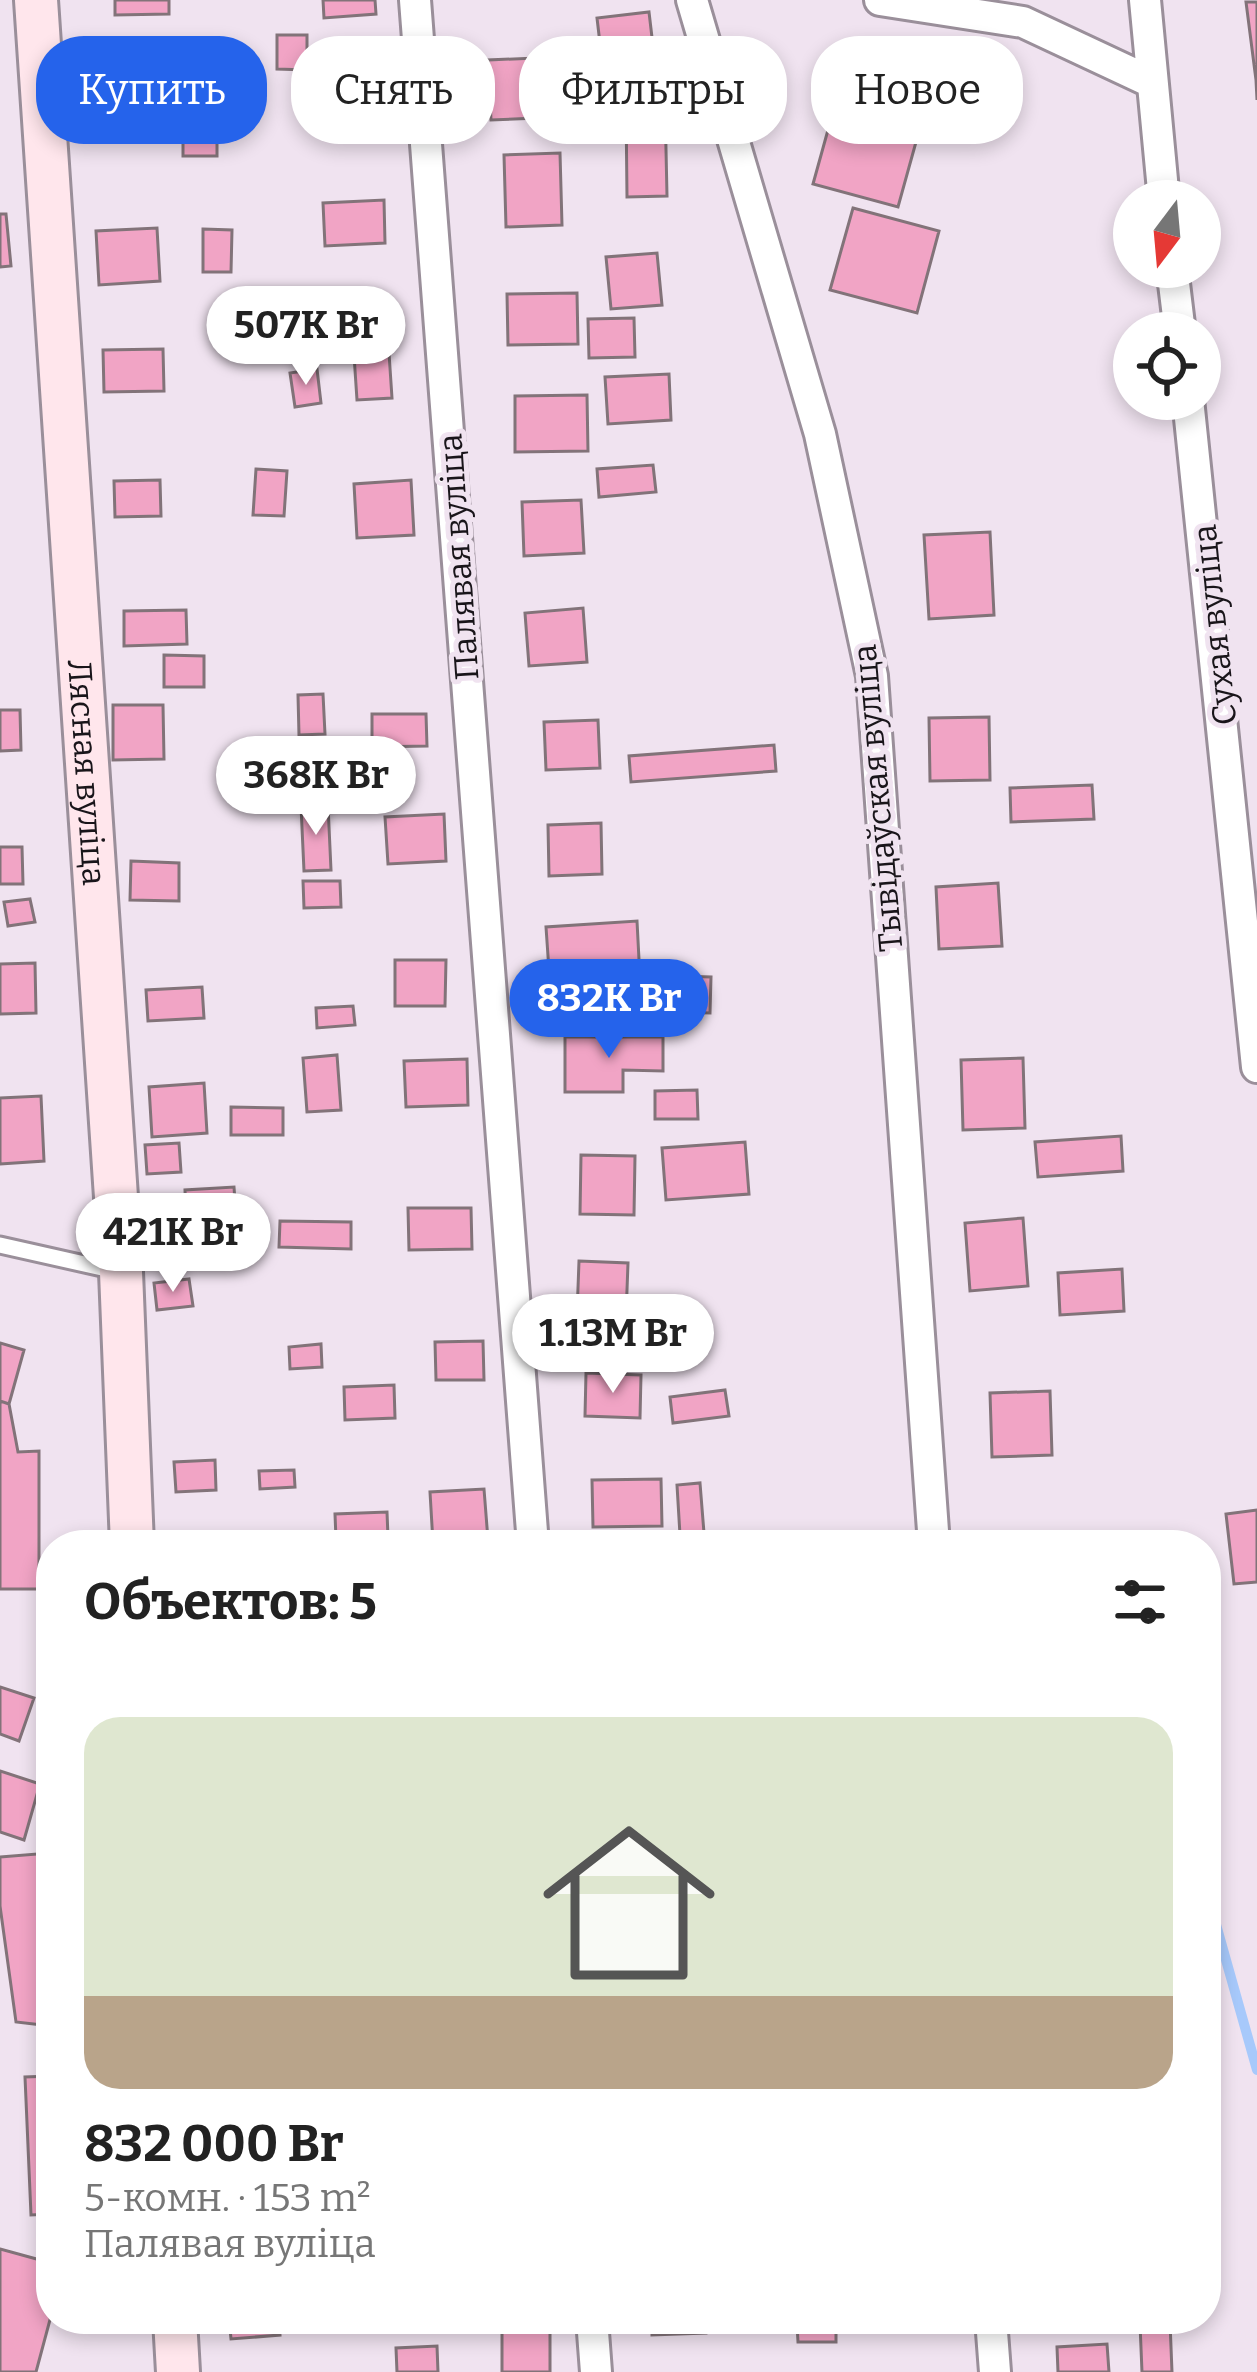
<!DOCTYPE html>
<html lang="ru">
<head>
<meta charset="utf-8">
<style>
	:root { --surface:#fff; --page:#f6f6f6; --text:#222; --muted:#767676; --accent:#2563eb }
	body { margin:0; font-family:Bitter,serif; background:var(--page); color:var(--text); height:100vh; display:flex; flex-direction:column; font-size:45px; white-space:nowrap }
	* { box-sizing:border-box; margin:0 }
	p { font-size:39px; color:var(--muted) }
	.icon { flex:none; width:66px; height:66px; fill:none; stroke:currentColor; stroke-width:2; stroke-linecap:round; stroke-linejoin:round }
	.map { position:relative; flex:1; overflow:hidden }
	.drawer { position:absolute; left:36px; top:1530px; width:1185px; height:804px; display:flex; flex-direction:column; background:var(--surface); border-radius:48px; box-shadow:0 6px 18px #0003 }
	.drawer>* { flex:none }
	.hud { position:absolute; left:36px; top:36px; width:1185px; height:108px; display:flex; gap:24px }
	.needle { width:78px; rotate:196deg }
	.tools { position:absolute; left:1113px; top:180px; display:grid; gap:24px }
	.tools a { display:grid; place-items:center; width:108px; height:108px; border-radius:50%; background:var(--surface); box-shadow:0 6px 18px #0003; font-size:60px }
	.price { position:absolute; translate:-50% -102px; padding:0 27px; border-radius:42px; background:#fff; color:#222; font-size:39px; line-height:78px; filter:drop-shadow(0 3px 6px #0008) }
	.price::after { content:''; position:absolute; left:50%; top:72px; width:36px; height:27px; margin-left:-18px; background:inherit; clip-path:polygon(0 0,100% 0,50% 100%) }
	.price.on { background:var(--accent); color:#fff }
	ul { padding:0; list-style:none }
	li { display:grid; align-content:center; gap:24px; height:636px; padding:0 48px }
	li span { display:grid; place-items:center; height:372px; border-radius:36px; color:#555 }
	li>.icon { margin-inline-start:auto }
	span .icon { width:216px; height:216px; fill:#fffc; stroke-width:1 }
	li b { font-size:51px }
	h2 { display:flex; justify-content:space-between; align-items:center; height:144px; padding:0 48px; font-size:51px }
	.tag { padding:0 42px; border-radius:48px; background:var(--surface); box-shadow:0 6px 18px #0003; font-size:42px; line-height:108px }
	.tag.on { background:var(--accent); color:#fff }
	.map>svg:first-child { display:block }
</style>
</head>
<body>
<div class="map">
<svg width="1257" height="2372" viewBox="0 0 1257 2372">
	<rect width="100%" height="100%" fill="#f0e3f0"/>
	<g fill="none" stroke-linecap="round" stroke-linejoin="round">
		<path stroke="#a7c9fb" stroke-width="10" d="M1206,1889L1257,2070"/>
	</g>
	<path fill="#f1a4c5" stroke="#827379" stroke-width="3" d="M115,0H169V14L115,15Z
		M323,0H375L376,14L324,18Z
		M1246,2H1257V100L1256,80Z
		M649,12L655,63L603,69L597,18Z
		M277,35H307V70L277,69Z
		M559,57L562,117L491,120L488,60Z
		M103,75H149V132H103Z
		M836,101L921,124L898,207L813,184Z
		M665,103L667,196L627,197L626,104Z
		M183,135H217V156H183Z
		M560,153L562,225L506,227L504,155Z
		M384,200L385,243L325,246L323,203Z
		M853,208L939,231L917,313L830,290Z
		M0,214H6L11,266L0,267Z
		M157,228L160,281L99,285L96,231Z
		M203,229L232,230L231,272H203Z
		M657,253L662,305L611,309L606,257Z
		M577,293L578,344L508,345L507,294Z
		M634,318L635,357L589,358L588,319Z
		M163,349L164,391L104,392L103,350Z
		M389,353L392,398L357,400L354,355Z
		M317,369L321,403L295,407L290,373Z
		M669,374L671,420L608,424L605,377Z
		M587,395L588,451L515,452V396Z
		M653,465L656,492L599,497L597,469Z
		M256,469L287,471L284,516L253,515Z
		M160,480L161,516L115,517L114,481Z
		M411,480L414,535L357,538L354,484Z
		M581,500L584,553L524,556L522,502Z
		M990,532L994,615L929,619L924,535Z
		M583,608L587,662L529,666L525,613Z
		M186,610L187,644L124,646V611Z
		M164,655L204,656V687H164Z
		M323,694L325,734L299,735L298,695Z
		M113,705H163L164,759L113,760Z
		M0,710H20L21,750L0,751Z
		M372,714H426L427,746L372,747Z
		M989,717L990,780L930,781L929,718Z
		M598,720L600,768L546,770L544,722Z
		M774,745L776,771L631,782L629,756Z
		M1092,785L1094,819L1011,822L1010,788Z
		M328,805L331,870L304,871L301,806Z
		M444,814L446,861L388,864L385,817Z
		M601,823L602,874L549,876L548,825Z
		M0,847H22L23,884H0Z
		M131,861L179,863V901L130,900Z
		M303,881H340L341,907L304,908Z
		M998,883L1002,946L939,949L936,887Z
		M30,899L35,922L8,926L4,902Z
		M637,921L640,979L550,985L546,927Z
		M395,960H446L445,1006H395Z
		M35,963L36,1013L0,1014V964Z
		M677,976L711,977L710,1013L676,1012Z
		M202,987L204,1018L148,1021L146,990Z
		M353,1006L355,1025L317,1028L316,1008Z
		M565,1037H663V1071L623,1070V1092H565Z
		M337,1055L341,1110L307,1112L303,1058Z
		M1023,1058L1025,1128L963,1130L961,1060Z
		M467,1059L468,1105L406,1107L404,1061Z
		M204,1083L207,1133L152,1137L149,1087Z
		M697,1090L698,1119H655V1091Z
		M41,1096L44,1161L0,1164V1098Z
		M231,1107L283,1108V1135H231Z
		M1121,1136L1123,1171L1038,1177L1035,1142Z
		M745,1142L749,1194L666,1200L662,1148Z
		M179,1143L181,1172L147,1174L145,1145Z
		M581,1155L635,1156L634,1215L580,1214Z
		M234,1187L238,1245L160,1249L158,1216L186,1214L185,1190Z
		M408,1208H471L472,1249L409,1250Z
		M1023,1218L1028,1286L970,1291L965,1223Z
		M280,1221L351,1222V1249L279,1247Z
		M579,1261L628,1263L626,1317L577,1315Z
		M1122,1269L1124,1311L1060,1315L1058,1273Z
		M189,1279L193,1306L157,1310L154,1283Z
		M483,1341L484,1380H436L435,1342Z
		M0,1343L24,1350L9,1404L0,1401Z
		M321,1344L322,1367L290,1369L289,1347Z
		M586,1373L641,1375L640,1418L585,1416Z
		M394,1385L395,1418L345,1420L344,1387Z
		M725,1390L729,1416L673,1423L670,1397Z
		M1050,1391L1052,1455L992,1457L990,1393Z
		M0,1401L9,1404L18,1452L39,1451V1589H0Z
		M215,1460L216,1490L176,1492L174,1462Z
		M294,1470L295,1487L260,1489L259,1471Z
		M661,1479L662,1526L593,1527L592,1480Z
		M700,1483L704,1533L680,1535L677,1485Z
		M484,1489L488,1540L433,1543L430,1492Z
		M1257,1510V1582L1234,1584L1226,1514Z
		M387,1512L388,1537L336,1539L335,1514Z
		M0,1687L34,1698L19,1741L0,1734Z
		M0,1771L40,1784L24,1840L0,1832Z
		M49,1853L51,1873V2026L16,2022L0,1906V1857Z
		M51,2076V2214L31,2215L25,2077Z
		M0,2249L51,2263V2316L36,2372H0Z
		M229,2319H279L280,2335L231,2339Z
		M652,2319H706V2333L652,2335Z
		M1170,2322L1172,2372H1142L1140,2324Z
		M797,2324H836V2342H798Z
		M502,2326L550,2327V2372H502Z
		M1107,2344L1109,2372H1058L1057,2347Z
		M437,2346L438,2372H397L396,2348Z"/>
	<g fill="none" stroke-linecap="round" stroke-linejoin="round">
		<g stroke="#9a8f9a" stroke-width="21">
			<path id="service" d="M0,1245L120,1272"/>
		</g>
		<g stroke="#9a8f9a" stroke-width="36">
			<path id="minor" d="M415,0L533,1545
				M692,0L820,434L872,676L934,1545
				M880,0L1023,22L1149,81
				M1145,0L1164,201
				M1172,267L1180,333
				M1188,399L1257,1067
				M592,2319L596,2372
				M991,2319L995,2372"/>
		</g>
		<g stroke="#9a8f9a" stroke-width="48">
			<g id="secondary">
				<path id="s1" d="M36,0L121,1272L132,1545"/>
				<path d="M175,2319L178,2372"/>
			</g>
		</g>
		<use href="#service" stroke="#fff" stroke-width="15"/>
		<use href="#minor" stroke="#fff" stroke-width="30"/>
		<use href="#secondary" stroke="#ffe6ec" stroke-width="42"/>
	</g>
	<g text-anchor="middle" stroke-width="10" stroke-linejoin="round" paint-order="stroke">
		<g font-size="33" fill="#19151a" stroke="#f0e3f0">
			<text transform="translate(458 557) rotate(-94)" y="12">Палявая вуліца</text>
			<text transform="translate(1214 625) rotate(-96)" y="12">Сухая вуліца</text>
			<text dy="12" stroke="none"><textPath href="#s1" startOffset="774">Лясная вуліца</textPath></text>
			<text transform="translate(877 798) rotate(-95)" y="12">Тывідаўская вуліца</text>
		</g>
	</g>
</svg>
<div class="tools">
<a><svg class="needle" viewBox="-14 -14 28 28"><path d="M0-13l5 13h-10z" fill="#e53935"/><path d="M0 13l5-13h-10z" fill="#767676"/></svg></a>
<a><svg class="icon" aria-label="locate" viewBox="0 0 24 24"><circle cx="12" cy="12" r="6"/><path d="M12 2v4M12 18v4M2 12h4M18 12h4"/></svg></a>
</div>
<b class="price" style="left:306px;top:388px">507K Br</b>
<b class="price" style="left:316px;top:838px">368K Br</b>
<b class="price on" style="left:609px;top:1061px">832K Br</b>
<b class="price" style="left:173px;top:1295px">421K Br</b>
<b class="price" style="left:613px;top:1396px">1.13M Br</b>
<div class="hud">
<a class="tag on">Купить</a>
<a class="tag">Снять</a>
<a class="tag">Фильтры</a>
<a class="tag">Новое</a>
</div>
<section class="drawer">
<h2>Объектов: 5<svg class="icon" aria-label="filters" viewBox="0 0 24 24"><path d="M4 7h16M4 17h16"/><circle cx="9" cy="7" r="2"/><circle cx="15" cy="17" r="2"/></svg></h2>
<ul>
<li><span style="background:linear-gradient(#dfe7d0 75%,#b9a48a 0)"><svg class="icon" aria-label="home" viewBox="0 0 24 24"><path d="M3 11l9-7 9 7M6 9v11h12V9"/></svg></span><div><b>832 000 Br</b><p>5-комн. · 153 m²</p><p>Палявая вуліца</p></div></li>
</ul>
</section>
</div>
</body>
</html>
